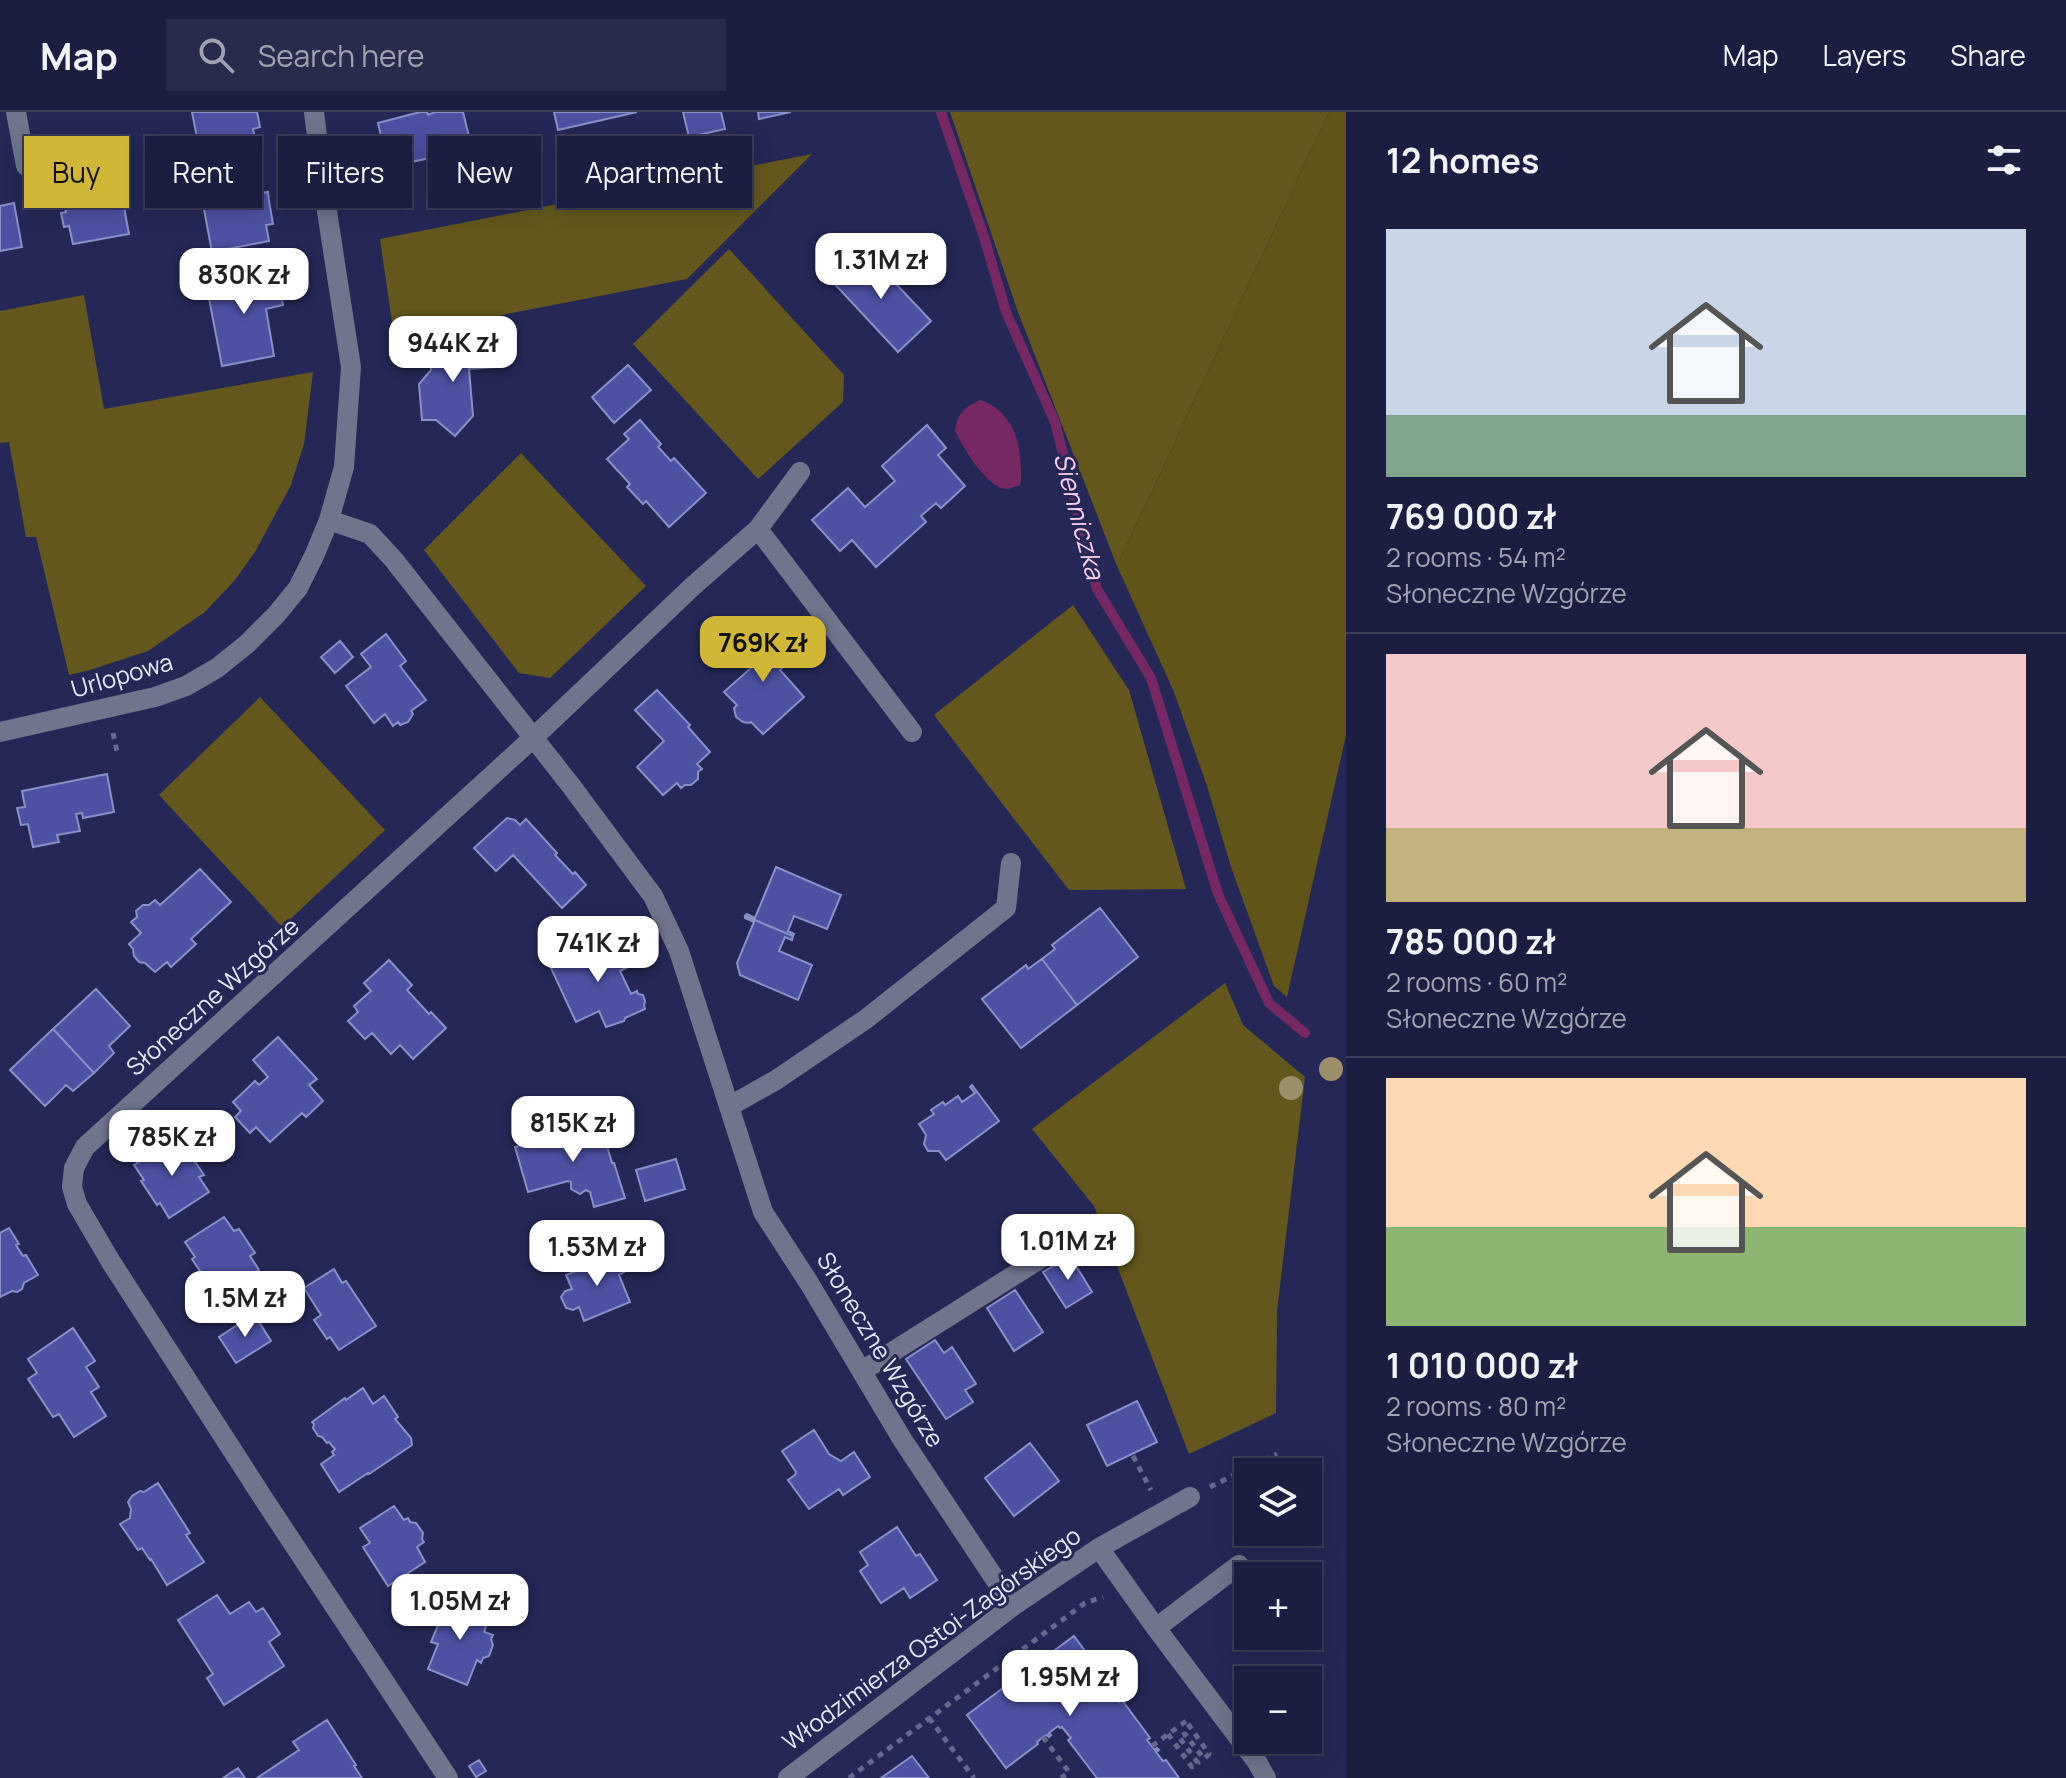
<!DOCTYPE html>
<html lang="en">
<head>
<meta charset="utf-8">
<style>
	:root { --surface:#1c1e41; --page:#292b4c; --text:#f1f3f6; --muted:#a0a2b1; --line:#3a3c5a; --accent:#d0b736 }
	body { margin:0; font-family:Manrope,sans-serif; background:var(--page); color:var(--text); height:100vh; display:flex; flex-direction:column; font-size:30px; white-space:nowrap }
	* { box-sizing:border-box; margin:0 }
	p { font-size:26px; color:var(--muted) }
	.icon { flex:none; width:44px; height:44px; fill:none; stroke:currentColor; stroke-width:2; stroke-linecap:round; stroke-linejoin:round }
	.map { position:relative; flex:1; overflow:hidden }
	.details { display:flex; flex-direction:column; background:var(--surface); width:720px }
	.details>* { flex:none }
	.banner { position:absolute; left:24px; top:24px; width:760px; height:72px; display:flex; gap:16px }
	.buttons { position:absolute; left:1234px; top:1346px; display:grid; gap:16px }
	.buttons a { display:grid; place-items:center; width:88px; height:88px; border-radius:0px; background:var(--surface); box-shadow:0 4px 20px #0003,0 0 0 2px var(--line); font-size:40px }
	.price { position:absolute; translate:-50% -68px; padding:0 18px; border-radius:16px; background:#fff; color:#222; font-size:26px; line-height:52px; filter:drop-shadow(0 2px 4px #0008) }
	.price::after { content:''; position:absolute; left:50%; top:48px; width:24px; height:18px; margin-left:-12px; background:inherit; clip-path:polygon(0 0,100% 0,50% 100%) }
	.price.selected { background:var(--accent); color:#111 }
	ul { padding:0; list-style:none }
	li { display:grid; align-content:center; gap:16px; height:424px; padding:0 40px }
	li+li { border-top:2px solid var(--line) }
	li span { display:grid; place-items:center; height:248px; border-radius:0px; color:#555 }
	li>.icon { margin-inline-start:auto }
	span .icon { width:144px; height:144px; fill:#fffc; stroke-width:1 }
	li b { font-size:34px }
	h2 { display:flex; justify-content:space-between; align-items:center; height:96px; padding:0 40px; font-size:34px }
	.tag { padding:0 28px; border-radius:0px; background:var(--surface); box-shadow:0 4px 20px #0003,0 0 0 2px var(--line); font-size:28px; line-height:72px }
	.tag.selected { background:var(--accent); color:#111 }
	header { display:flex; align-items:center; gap:48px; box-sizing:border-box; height:112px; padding:0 40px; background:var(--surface); border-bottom:2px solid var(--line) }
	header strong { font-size:38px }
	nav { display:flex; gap:44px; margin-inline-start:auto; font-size:28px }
	.search { width:560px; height:72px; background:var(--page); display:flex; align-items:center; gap:20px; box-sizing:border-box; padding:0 28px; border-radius:0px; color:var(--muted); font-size:30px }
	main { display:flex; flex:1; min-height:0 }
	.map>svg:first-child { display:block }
</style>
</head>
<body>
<header>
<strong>Map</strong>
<div class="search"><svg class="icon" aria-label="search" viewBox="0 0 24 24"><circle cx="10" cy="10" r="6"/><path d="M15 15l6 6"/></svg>Search here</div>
<nav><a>Map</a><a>Layers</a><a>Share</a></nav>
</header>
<main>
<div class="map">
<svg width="1346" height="1666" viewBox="0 0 1346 1666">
	<rect width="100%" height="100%" fill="#252857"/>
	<path fill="#63571d" d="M950,0H1329L1117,454L1018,200Z
		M812,42L687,167L394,224L380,127Z
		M729,137L844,263L843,290L758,367L633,232Z
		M84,183L104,297L313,260L304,332L291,373L255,440L234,469L205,500L148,539L90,558L69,563L36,425H26L9,330L0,331V199Z
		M521,341L646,474L550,566L519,561L424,438Z
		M1073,493L1129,578L1186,777L1069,778L934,603Z
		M260,585L385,718L282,815L159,683Z
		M1225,871L1243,913L1305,965L1277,1199L1276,1301L1189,1342L1094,1094L1032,1017Z"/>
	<path fill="#605419" d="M1329,0H1346V623L1287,885L1274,874L1231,755L1207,674L1174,580L1117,454Z"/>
	<path fill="#762864" d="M980,288C1007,297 1019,321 1020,347C1021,356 1022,364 1020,373C1018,374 1009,377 1007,377C987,377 963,335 955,319C957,302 965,295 980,288Z"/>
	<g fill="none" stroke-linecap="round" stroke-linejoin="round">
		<path stroke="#762864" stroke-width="10" d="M941,0L984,125L1006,200L1055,310L1097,477L1151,566L1218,782L1269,891L1305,921"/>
	</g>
	<path fill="#4c51a4" stroke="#8890c8" stroke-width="2" d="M192,0H257L260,15L253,17L257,35L201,46Z
		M420,0H427L428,3L435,0H463L472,37L388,55L378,11Z
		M554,0H637L558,18Z
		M683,0H721L725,17L689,25Z
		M758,0H791L759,7Z
		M116,52L129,122L73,132L69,114L64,115L61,101L66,100L64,84L88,80L84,58Z
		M258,65L261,81L268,80L269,89L273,112L266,113L269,129L212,140L200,76Z
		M14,91L22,135L0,139V94Z
		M864,138L931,209L898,240L831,168Z
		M277,158L283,193L266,197L274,244L222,254L206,171Z
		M494,232L496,255L469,257L473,304L455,324L436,308H422L419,272L431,258L430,237Z
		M628,253L651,278L614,311L592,285Z
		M640,308L661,332L658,335L671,349L674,346L706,381L669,415L646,389L643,392L627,375L630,372L607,347L629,327L624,322Z
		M927,313L946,336L938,343L965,374L941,396L936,391L921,404L926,410L876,455L852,428L840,439L812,408L848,376L865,395L895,369L882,354Z
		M759,516L790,549L780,558L804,585L763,622L751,610L749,611L743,610L736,605L734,596L737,593L724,580L751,556L735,537Z
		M386,522L406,549L400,554L426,588L411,599L413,602L408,610L400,613L398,610L393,614L385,602L374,611L346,574L371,555L361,542Z
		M340,529L353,545L335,561L321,545Z
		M657,578L690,613L688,615L710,640L697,652L702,657L698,660V667L691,673H685L681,676L677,671L663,683L637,655L664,629L635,598Z
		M107,662L114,700L83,706L82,701L76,702L80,719L57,723L59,730L33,735L28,712L21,713L17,696L25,695L22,679Z
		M507,706L515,708L520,713L526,707L557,741L555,743L573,762L575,760L586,773L562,796L513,743L496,759L474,736Z
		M776,755L841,783L827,817L794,804L788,819L794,822L793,824L745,804L747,802L755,806Z
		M200,757L231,790L191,827L196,832L171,855L167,850L155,860L145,851L139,850L134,844L133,837L129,832L141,821L131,810L137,805L136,799L143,793H149L155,788L160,793Z
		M1100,796L1138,845L1077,893L1042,847L1055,837L1052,833Z
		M745,804L793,824L792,828L785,825L779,839L812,853L798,888L740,863L737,851L754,810L745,806Z
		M603,824L606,830L613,827L618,838L626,856L620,859L631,882L637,879L638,882L643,883L645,889L644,893L645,897L625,906L624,909L606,915L599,899L576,910L551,856L576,844L574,838Z
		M1042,847L1077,893L1021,936L982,887L1026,853L1028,857Z
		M389,848L412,873L407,878L429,902L431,900L446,916L413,947L400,933L391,942L372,921L365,927L348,909L358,900L354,894L371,879L364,871Z
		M96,877L130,914L109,934L114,941L94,961L53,917Z
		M53,917L94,961L73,979L66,973L45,994L10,958Z
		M278,925L317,967L309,973L323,989L306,1005L302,1001L270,1030L256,1015L250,1021L235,1005L241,999L233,990L255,969L259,973L268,965L253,948Z
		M972,973L999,1009L946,1048L939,1039H928L924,1032L926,1023L919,1012L934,1002L931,998L943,990L945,993L958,984L962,990L975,981L970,975Z
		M602,1010L609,1033L607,1034L612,1051H614L625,1086L594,1095L590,1080L586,1078L580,1082L571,1077V1070L568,1069L528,1080L515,1035Z
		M174,1027L183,1041L188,1039L204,1063L199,1065L209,1080L169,1106L160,1091L157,1093L141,1069L144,1068L134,1053Z
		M676,1047L685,1077L645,1089L636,1058Z
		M224,1105L234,1119L239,1117L255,1141L250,1144L259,1158L220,1184L211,1169L208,1171L192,1147L195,1145L185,1130Z
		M9,1116L19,1132L16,1133L23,1144L26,1143L38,1163L24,1171L22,1177L17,1180L12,1179L0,1185V1121Z
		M619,1142L626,1159L619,1163L630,1190L584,1209L579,1195L573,1198L566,1196L561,1185L565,1179L572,1177L566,1163Z
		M1070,1144L1092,1180L1066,1196L1043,1160Z
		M334,1157L342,1171L346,1169L376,1214L339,1238L330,1225L327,1227L314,1208L321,1203L304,1176Z
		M1015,1178L1043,1220L1014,1239L987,1196Z
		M254,1202L271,1229L236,1251L219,1225Z
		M73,1216L95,1249L86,1255L99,1275L91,1280L106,1304L74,1325L59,1302L53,1305L28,1267L37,1261L28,1247Z
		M935,1228L944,1241L952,1235L976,1272L965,1278L973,1290L946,1307L906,1247Z
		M363,1276L373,1292L384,1284L398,1305L395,1307L411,1326L412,1333L369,1362L368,1361L339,1380L321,1352L334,1343L332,1340L335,1337L329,1330L327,1331L322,1325L318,1324L313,1316L314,1312L312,1310L345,1286L346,1288Z
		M1137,1289L1157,1330L1107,1354L1087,1313Z
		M814,1318L829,1342L841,1349L854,1340L870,1365L843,1383L839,1377L809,1397L788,1368L795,1363L796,1360L782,1339Z
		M1030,1331L1059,1369L1014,1404L985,1366Z
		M158,1371L190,1421L186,1423L204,1450L167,1473L151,1447L150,1448L142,1436L138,1438L120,1412L130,1406L131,1397L128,1390L132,1384L140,1379L144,1380Z
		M394,1394L404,1408L408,1406L410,1410L416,1411L423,1421L422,1427L424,1430L417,1435L425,1450L388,1474L363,1435L370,1431L360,1416Z
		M897,1415L916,1444L920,1442L937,1468L910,1486L904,1476L881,1491L860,1459L868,1453L860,1440Z
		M217,1483L230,1502L249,1490L256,1500L263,1496L280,1522L269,1530L284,1554L224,1593L207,1566L213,1562L178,1508Z
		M449,1487L490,1504L484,1520L493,1523L491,1527L493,1533L489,1544L483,1546L481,1551L477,1548L467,1573L428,1557L438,1532L431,1530Z
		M1074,1524L1113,1577L1111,1578L1119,1590L1122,1588L1150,1626L1147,1628L1155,1638L1157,1636L1159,1638L1156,1640L1163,1649L1166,1648L1179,1666H1097L1068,1628L1071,1626L1062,1615L1060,1616L1058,1614L1049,1621L1051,1623L1049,1625L1047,1623L1043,1625L1037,1630L1038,1632L1006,1656L967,1603L1011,1570L1013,1572L1022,1566L1021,1563Z
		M327,1608L356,1653L354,1654L362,1666H257L299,1638L293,1630Z
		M912,1644L929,1666H881Z
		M479,1648L486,1659L476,1665L469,1654Z
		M238,1656L245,1666H223Z"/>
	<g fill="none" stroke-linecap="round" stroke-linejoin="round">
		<path stroke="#65688d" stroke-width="5" stroke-dasharray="6 6" stroke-linecap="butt" d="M113,621L117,640
			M1133,1344L1151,1378
			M1210,1375L1277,1342
			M929,1606L974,1666
			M1168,1622L1192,1655L1198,1651L1179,1625L1185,1622L1204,1647L1209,1642L1186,1609
			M1043,1625L1069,1660L1061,1666
			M1152,1634L1189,1607
			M849,1666L1085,1491L1103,1485"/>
		<path stroke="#70748c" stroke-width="20" d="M16,0L26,54
			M329,408L370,422L394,448L572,675L653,784L679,839L763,1100L809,1171L902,1327L1013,1494
			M758,417L800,360
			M0,620L155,585L186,574L217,556L247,532L276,503L298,476L314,444L329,408L344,355L351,255L324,80L314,0
			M730,994L776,968L866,907L1006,796L1011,751
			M862,1259L1062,1133
			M1099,1436L1156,1516L1257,1650L1266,1666
			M1156,1516L1239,1453
			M448,1666L267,1392L111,1150L77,1092L72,1075L74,1056L85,1035L533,626L693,474L758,417L912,620
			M788,1666L1013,1494L1099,1436L1190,1385"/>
	</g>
	<g fill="#9a8f6a">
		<circle cx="1331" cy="957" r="12"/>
		<circle cx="1291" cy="976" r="12"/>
	</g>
	<g text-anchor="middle" stroke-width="6" stroke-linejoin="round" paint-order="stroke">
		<g font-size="24" fill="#e6e9fb" stroke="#252857">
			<text transform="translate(122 564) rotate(-16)" y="8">Urlopowa</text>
			<text transform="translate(213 885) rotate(-42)" y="8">Słoneczne Wzgórze</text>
			<text transform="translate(880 1238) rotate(59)" y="8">Słoneczne Wzgórze</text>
			<text transform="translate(932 1527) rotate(-36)" y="8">Włodzimierza Ostoi-Zagórskiego</text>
		</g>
		<g font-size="26" font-style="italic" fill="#fbceed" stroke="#252857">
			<text transform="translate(1079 404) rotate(75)" y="9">Sienniczka</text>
		</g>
	</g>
</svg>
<div class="buttons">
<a><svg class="icon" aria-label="layers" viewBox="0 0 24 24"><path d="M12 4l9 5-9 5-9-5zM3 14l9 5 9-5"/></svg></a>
<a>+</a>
<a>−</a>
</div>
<b class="price" style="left:881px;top:189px">1.31M zł</b>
<b class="price" style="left:244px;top:204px">830K zł</b>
<b class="price" style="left:453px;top:272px">944K zł</b>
<b class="price selected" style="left:763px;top:572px">769K zł</b>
<b class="price" style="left:598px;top:872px">741K zł</b>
<b class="price" style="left:573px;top:1052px">815K zł</b>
<b class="price" style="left:172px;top:1066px">785K zł</b>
<b class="price" style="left:1068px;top:1170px">1.01M zł</b>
<b class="price" style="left:597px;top:1176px">1.53M zł</b>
<b class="price" style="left:245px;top:1227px">1.5M zł</b>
<b class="price" style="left:460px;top:1530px">1.05M zł</b>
<b class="price" style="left:1070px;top:1606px">1.95M zł</b>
<div class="banner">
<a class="tag selected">Buy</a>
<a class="tag">Rent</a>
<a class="tag">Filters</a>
<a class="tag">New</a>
<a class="tag">Apartment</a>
</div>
</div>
<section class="details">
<h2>12 homes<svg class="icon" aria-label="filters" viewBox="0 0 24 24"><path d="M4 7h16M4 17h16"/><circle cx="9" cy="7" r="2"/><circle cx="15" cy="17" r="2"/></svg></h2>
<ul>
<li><span style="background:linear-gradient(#c9d6e8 75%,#7fa58c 0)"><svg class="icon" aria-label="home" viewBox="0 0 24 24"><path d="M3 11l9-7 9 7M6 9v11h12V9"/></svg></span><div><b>769 000 zł</b><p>2 rooms · 54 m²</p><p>Słoneczne Wzgórze</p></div></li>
<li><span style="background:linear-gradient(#f6c9c9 70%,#c2b280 0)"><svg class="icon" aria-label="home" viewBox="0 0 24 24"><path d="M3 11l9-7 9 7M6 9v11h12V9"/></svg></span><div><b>785 000 zł</b><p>2 rooms · 60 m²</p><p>Słoneczne Wzgórze</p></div></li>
<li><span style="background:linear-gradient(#ffd9b3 60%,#8fb573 0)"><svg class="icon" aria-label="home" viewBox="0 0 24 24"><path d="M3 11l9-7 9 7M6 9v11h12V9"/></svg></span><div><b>1 010 000 zł</b><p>2 rooms · 80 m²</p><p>Słoneczne Wzgórze</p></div></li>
</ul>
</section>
</main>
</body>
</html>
